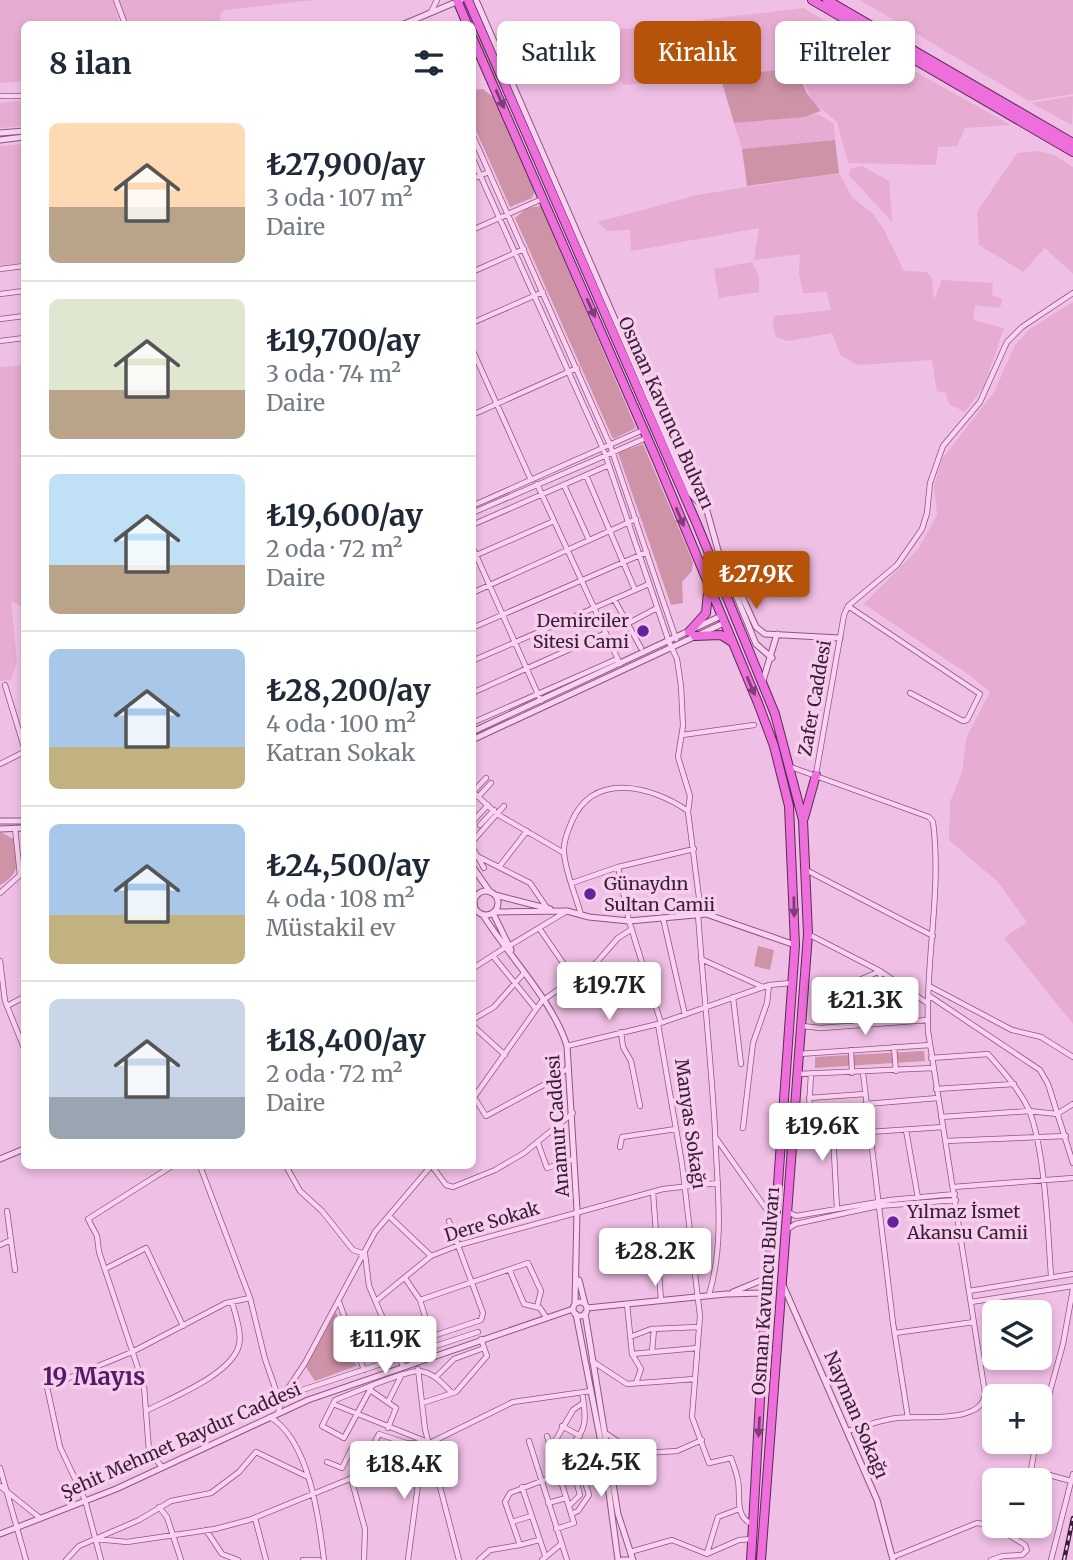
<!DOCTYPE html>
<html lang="tr">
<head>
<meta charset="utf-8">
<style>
	:root { --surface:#fff; --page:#f6f6f7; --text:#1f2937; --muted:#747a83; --line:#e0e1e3; --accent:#b45309 }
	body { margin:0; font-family:Merriweather,serif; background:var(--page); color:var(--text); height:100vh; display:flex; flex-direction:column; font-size:26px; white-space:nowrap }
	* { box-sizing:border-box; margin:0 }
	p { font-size:23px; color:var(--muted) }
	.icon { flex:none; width:38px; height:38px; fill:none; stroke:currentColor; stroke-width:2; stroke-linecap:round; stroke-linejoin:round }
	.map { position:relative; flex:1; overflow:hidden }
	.panel { position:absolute; left:21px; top:21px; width:455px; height:1148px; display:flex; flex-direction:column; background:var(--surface); border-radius:10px; box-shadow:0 4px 10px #0003 }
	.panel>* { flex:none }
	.hud { position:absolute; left:497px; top:21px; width:471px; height:63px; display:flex; gap:14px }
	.buttons { position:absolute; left:982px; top:1300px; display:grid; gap:14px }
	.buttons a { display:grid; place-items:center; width:70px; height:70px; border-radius:10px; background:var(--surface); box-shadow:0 4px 10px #0003; font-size:35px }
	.price { position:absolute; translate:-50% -60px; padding:0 16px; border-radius:7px; background:#fff; color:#222; font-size:23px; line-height:46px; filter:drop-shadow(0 2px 4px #0008) }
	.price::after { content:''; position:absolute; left:50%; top:42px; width:21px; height:16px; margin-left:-10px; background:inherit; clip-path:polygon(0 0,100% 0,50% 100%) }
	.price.active { background:var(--accent); color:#fff }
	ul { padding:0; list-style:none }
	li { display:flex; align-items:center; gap:21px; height:175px; padding:0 28px }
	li+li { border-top:2px solid var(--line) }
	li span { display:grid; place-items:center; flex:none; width:196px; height:140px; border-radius:10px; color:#555 }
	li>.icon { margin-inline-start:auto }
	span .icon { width:84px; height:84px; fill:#fffc; stroke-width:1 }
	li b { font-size:30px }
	h2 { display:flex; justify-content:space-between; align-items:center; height:84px; padding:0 28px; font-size:30px }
	.chip { padding:0 24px; border-radius:10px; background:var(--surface); box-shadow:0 4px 10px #0003; font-size:24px; line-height:63px }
	.chip.active { background:var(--accent); color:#fff }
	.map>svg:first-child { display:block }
</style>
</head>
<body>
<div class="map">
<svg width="1073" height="1560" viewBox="0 0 1073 1560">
	<rect width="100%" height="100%" fill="#f0bfe5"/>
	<path fill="#e7acd1" d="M0,0H113L119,21L118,24H24V81L0,83Z
		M119,0H313L224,10L220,16L221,24H127Z
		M860,0H1073V94L1029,101Z
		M804,8L828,23L1011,125L965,128L957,146L938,147L936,165L848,163L837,122L813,102L797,68L625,85L620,81L612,55L580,57L574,40L580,34Z
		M1073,96L1072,125L1031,103Z
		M24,100V126L0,128V103Z
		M818,114L834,124L835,140L742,149L734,123Z
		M24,144V263L0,265V146Z
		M1039,151L1054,155L1073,167V274L1045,248L1023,272L979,245L977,212L1017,153Z
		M862,166L889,181L892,222L849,175L850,169Z
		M839,173L852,197L873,214L883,228L904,271L926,272L932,277L934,300L942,280L993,283L992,295L1002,299L1000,308L975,305L973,320L1004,328L984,386L965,412L949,404L946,393L937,391L932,360L859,365L841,356L832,333L788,341L776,337L773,327L774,316L831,310L827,292L803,293L799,273L800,254L754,260L759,228L631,251L630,230L607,231L598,222L697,195Z
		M752,262L759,276V292L719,298L714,269Z
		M1073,302V1024L1004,938L1027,922L997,881L949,840L950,802L962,772L967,736L990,692L969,675L864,604L918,549L937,515L934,486L942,459L994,392L1015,345L1030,329Z
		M24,365V608L11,601L17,661L11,680L0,681V367Z"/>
	<path fill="#cf93a8" d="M460,0H464L498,79L495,80Z
		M797,68L806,92L821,111L804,117L734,123L720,76Z
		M483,89L493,97L535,191L532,198L510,207L473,124V90Z
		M835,140L839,173L747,186L742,149Z
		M541,206L636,428L613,439L515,218L527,208Z
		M643,444L693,562L692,571L682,582L683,603L671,605L618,453Z
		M0,832L14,839C19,860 20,875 0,885Z
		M758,946L774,950L770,970L754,966Z
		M924,1051L925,1061L815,1068V1057Z
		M336,1312L356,1366L315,1381L306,1367Z"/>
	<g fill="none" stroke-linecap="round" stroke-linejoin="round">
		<g stroke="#8a5687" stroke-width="6">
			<path id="minor" d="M116,0L125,24
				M431,12L437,0
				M0,96H24
				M472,134L610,445L676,639
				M472,157L604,451L669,642L677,659L681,686L683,726L678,757L690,796L688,812L701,913
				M472,179L489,172
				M472,230L542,199
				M0,269L24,266
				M472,272L524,249
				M0,294L24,291
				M0,319L24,316
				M472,323L543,292
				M0,341L24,338
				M472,349L531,480
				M472,415L577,368
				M586,475L635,590
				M537,484L620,664
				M564,485L589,540
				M472,506L643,430
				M472,513L646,438
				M472,525L609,465
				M472,546L541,701
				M472,557L554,521
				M472,593L636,519
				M614,599L641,648
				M848,606L980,694L967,720L963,721L910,693
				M627,624L657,608
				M472,628L647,552
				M472,661L649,584
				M5,685L24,747
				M472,693L606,633
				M472,723L617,659
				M682,735L754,725
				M0,764L24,752
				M791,767L929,817L933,822C942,891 925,962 928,1031L985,1393C984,1425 918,1415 897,1418C880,1420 864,1426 848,1431
				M816,774L844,615L848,606L897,565L922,529L927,513L930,483L943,446L980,402L1007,342L1022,327L1073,293
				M486,778L473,792L497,814L564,853
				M478,797L491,783
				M474,820L488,805
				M480,825L494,810
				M15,828L20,875
				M472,842L504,806
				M472,847L484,868
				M477,856L530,883L547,908
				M499,867L527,831
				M618,867L629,921L661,1023
				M806,870L933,936
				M572,883L618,867L694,849
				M0,893L20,875
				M698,914C703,986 711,1059 715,1131C717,1188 725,1240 709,1295
				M581,915C576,895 565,872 564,852C563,842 568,830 572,821C594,771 652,786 688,811
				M663,918L685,1015
				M539,928L574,979
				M808,934L880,971L927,1003
				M509,946L567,911
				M493,956L536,1009
				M701,959L763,987
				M0,961L5,1001L24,1048
				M472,969L506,947
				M929,986L1012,1030L1041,1037L1073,1057
				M928,995L1040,1070L1048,1084L1073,1163
				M733,997L741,1064
				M7,1006L24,997
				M472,1020L494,1007L524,973
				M658,1024L682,1164L700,1316L692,1417L709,1463L731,1458C734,1466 737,1474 738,1481C741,1497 734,1516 752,1524
				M472,1025L505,1055
				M856,1025L857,981L880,971L879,1023
				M802,1026L821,1028L928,1020
				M621,1032L623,1047L631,1061L640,1106
				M567,1046L658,1024L769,985L791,983
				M894,1047L896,1071
				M851,1050L852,1073
				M799,1054L930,1045
				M931,1058L988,1054C1003,1071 1019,1089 1029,1110C1045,1150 1048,1232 1051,1276
				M863,1073L893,1323L908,1418
				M798,1074L933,1068
				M936,1089L1014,1084
				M474,1097L486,1116L549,1082L568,1068
				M809,1098L865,1094
				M472,1100L542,1001L596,963L618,938L632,929
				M866,1104L938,1098
				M805,1114L809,1109L811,1074
				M803,1115L868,1116
				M832,1115L837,1209
				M941,1117L1029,1111L1057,1114L1073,1104
				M743,1128L753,1043L767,1003L769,985
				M906,1130L918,1198
				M869,1132L943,1127
				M716,1138L767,1210L776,1212
				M945,1141L1066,1136
				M538,1143L547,1168L574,1159
				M620,1147L622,1137L676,1129
				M200,1166L250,1298L265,1359L280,1402
				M286,1166L300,1191L322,1211L353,1250L365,1254L369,1286L403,1366
				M432,1166L446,1185L453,1187L495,1170L524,1153L573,1113
				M953,1187L1073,1178
				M653,1192L661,1300
				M7,1211L15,1270
				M788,1212L796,1216L890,1200L955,1194
				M389,1216L431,1256
				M788,1229L795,1224L878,1206L956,1200
				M0,1245L11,1240
				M105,1269L146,1248L183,1326
				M510,1271L524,1304L540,1308L546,1317
				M405,1278L420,1300
				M969,1291L1073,1274
				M377,1300L431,1256L459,1245L663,1189L718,1183
				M339,1302L364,1370
				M971,1302L1073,1286
				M627,1304L632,1354L641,1369L636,1383
				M895,1333L974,1322
				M630,1337L651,1329L699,1327
				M434,1346L420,1300L528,1263L541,1291L537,1307
				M652,1352L654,1329
				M632,1354L697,1348
				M361,1360L481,1320L483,1313L449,1221
				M592,1361L627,1384L695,1379
				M418,1369L425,1429L459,1560
				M436,1377L454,1359L484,1348
				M372,1386L344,1438L322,1426L335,1400C351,1394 408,1369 420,1371C434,1373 443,1384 452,1393
				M370,1390L396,1408L388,1428
				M985,1393L1026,1391L1039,1396
				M284,1396L478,1332
				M388,1402L401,1376
				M422,1403L456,1392L487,1356L481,1339
				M333,1404L425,1441
				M148,1410C173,1397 232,1374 239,1345C242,1332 235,1314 232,1302
				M278,1413L283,1396L305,1363L375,1232L431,1166
				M270,1417C309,1440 319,1518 324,1560
				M562,1426L580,1436
				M1040,1428L1063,1344L1073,1289
				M607,1434L632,1451
				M547,1436L574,1523L556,1529
				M529,1441L567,1560
				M1036,1442L1031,1470L1071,1481
				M551,1448L573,1410L583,1403
				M553,1452L567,1448
				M327,1462L342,1468L352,1448L368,1455L379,1434L406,1443H427
				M162,1467L149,1451L144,1386L99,1252L97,1236L88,1219L172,1166
				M0,1468L26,1560
				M351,1478L365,1529L364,1560
				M561,1481L575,1477
				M0,1486L40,1518
				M522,1487L545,1555
				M548,1503L566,1498
				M569,1506L580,1495L567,1448C589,1432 586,1416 582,1392
				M159,1507L167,1517L181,1560
				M571,1514L578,1511L589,1495L580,1466
				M255,1518L266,1560
				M512,1522L531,1516
				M206,1530L222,1554L238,1560
				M96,1539L127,1542L215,1529L249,1520L389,1463L513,1402L591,1391
				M539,1540L520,1545L505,1502L510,1493L610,1455L677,1451L702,1440
				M630,1552L672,1540L707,1554L739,1540L752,1539
				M707,1553L718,1517L739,1509
				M893,1557L977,1523L994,1526
				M66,1560L79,1546L139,1520L171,1501L211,1493L239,1472L256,1452L306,1476
				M101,1560L85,1500L60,1447L47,1387L132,1352L226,1303L250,1298
				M303,1560H319
				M408,1560L423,1447
				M479,1560L490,1550L520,1545
				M542,1560L561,1544
				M991,1560L1003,1556L1022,1555L1027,1550L1025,1545L994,1526
				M1051,1560L1073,1474"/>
		</g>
		<g stroke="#8a5687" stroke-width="7">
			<path id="tertiary" d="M476,0L691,494L707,511L721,561L736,583L756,627L765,634L840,638
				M404,24L461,0
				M0,133L24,131
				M0,140L24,137
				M728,576L756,644L772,658
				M762,684L777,634
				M472,732L721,616
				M472,740L724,623
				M0,821H24
				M0,829L24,828
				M472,866L490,892
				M474 903a12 12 0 1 1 24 0a12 12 0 1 1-24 0Z
				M495,895L550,909
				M494,912L567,911L589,917L629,921L706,914L795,945
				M493,913L511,950
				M483,915C508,955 553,1001 567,1046L577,1210L575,1304
				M0,1159L24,1149
				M579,1280L585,1304
				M783,1285L877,1500L893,1560
				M733,1292L767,1278
				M573 1309a7 7 0 1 1 14 0a7 7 0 1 1-14 0Z
				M587,1308L726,1294L766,1293
				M585,1313L618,1514L633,1560
				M576,1314L605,1463L618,1560
				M0,1534L116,1489L308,1400L573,1309
				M622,1560H631"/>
		</g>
		<g stroke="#582b57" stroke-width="10">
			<path id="trunk" d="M457,0L467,24
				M468,0L696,522L775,714L803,820L808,934L761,1560
				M812,0L1073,152
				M827,0L1073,143
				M472,37L656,458L758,703L774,746L789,806L795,945L776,1212L767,1275L751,1560
				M689,632L706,613L708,592
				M695,636L721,635L732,642
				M804,818L816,775"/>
		</g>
		<use href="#minor" stroke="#fbd3f1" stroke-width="4.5"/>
		<use href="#tertiary" stroke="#fbd3f1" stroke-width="5"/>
		<use href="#trunk" stroke="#ee6fdb" stroke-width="8"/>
		<g stroke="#391c38" stroke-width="4.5">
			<path id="rail" d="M1064,1560L1073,1518"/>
		</g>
		<use href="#rail" stroke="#f7cfed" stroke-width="2" stroke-dasharray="5" stroke-linecap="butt"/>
	</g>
	<defs><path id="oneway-solid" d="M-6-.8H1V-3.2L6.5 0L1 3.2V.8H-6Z" transform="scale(1.75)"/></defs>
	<g fill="#813d79">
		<use href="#oneway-solid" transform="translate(500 99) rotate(66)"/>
		<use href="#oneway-solid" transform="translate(591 308) rotate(66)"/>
		<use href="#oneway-solid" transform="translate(680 517) rotate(67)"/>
		<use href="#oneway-solid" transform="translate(751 686) rotate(67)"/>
		<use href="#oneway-solid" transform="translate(794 907) rotate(89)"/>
		<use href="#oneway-solid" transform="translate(759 1427) rotate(93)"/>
	</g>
	<g fill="#64239d" stroke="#f7cfed" stroke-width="2.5">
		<circle cx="643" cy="631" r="7"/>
		<circle cx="590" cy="894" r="7"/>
		<circle cx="893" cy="1222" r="7"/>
	</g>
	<g text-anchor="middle" stroke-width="7" stroke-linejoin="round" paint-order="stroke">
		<g font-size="18" fill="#391c38" stroke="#f7cfed">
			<text transform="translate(666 413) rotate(66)" y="6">Osman Kavuncu Bulvarı</text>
			<text transform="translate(815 698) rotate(-80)" y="6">Zafer Caddesi</text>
			<text transform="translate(690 1124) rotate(82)" y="6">Manyas Sokağı</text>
			<text transform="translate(558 1126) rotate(-94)" y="6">Anamur Caddesi</text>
			<text transform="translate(492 1222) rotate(-17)" y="6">Dere Sokak</text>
			<text transform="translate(766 1291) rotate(-86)" y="6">Osman Kavuncu Bulvarı</text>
			<text transform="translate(856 1415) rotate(67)" y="6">Nayman Sokağı</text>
			<text transform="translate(181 1441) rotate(-24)" y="6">Şehit Mehmet Baydur Caddesi</text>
		</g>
		<g font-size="18" fill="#391c38" stroke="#f7cfed" text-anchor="start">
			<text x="629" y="627" text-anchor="end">Demirciler<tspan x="629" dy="21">Sitesi Cami</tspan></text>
			<text x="604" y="890">Günaydın<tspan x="604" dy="21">Sultan Camii</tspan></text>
			<text x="907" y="1218">Yılmaz İsmet<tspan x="907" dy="21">Akansu Camii</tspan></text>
		</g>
		<g font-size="24" font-weight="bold" fill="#541968" stroke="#f7cfed">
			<text x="94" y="1385">19 Mayıs</text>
		</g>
	</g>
</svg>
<div class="buttons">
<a><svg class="icon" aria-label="layers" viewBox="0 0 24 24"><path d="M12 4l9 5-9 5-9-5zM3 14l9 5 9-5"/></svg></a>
<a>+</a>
<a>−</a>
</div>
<b class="price active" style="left:756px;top:611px">₺27.9K</b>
<b class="price" style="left:609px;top:1022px">₺19.7K</b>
<b class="price" style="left:865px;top:1037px">₺21.3K</b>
<b class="price" style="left:822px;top:1163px">₺19.6K</b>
<b class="price" style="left:655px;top:1288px">₺28.2K</b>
<b class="price" style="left:385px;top:1376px">₺11.9K</b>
<b class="price" style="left:601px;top:1499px">₺24.5K</b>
<b class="price" style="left:404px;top:1501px">₺18.4K</b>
<div class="hud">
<a class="chip">Satılık</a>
<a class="chip active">Kiralık</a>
<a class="chip">Filtreler</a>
</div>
<section class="panel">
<h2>8 ilan<svg class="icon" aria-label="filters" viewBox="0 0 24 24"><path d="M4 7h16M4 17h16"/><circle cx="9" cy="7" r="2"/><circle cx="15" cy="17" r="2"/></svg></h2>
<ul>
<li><span style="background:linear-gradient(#ffd9b3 60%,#b9a48a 0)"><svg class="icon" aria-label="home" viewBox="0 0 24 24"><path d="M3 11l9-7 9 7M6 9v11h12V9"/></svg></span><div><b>₺27,900/ay</b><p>3 oda · 107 m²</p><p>Daire</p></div></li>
<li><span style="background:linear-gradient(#dfe7d0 65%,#b9a48a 0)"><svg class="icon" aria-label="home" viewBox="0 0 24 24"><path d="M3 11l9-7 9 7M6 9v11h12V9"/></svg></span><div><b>₺19,700/ay</b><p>3 oda · 74 m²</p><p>Daire</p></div></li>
<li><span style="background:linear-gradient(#bfe0f5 65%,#b9a48a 0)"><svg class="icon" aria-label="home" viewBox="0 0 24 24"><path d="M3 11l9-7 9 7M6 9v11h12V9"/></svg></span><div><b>₺19,600/ay</b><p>2 oda · 72 m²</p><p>Daire</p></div></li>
<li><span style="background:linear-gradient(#a9c7e8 70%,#c2b280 0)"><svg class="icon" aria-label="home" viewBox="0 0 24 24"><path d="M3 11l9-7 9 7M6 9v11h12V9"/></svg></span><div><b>₺28,200/ay</b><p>4 oda · 100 m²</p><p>Katran Sokak</p></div></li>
<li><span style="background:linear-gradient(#a9c7e8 65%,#c2b280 0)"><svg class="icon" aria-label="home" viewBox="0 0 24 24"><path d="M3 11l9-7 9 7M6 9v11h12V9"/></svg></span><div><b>₺24,500/ay</b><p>4 oda · 108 m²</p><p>Müstakil ev</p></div></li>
<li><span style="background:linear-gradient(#c9d6e8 70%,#9aa5b1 0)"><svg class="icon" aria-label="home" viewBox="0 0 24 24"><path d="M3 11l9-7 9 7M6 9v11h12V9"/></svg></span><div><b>₺18,400/ay</b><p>2 oda · 72 m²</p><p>Daire</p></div></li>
</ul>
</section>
</div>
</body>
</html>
